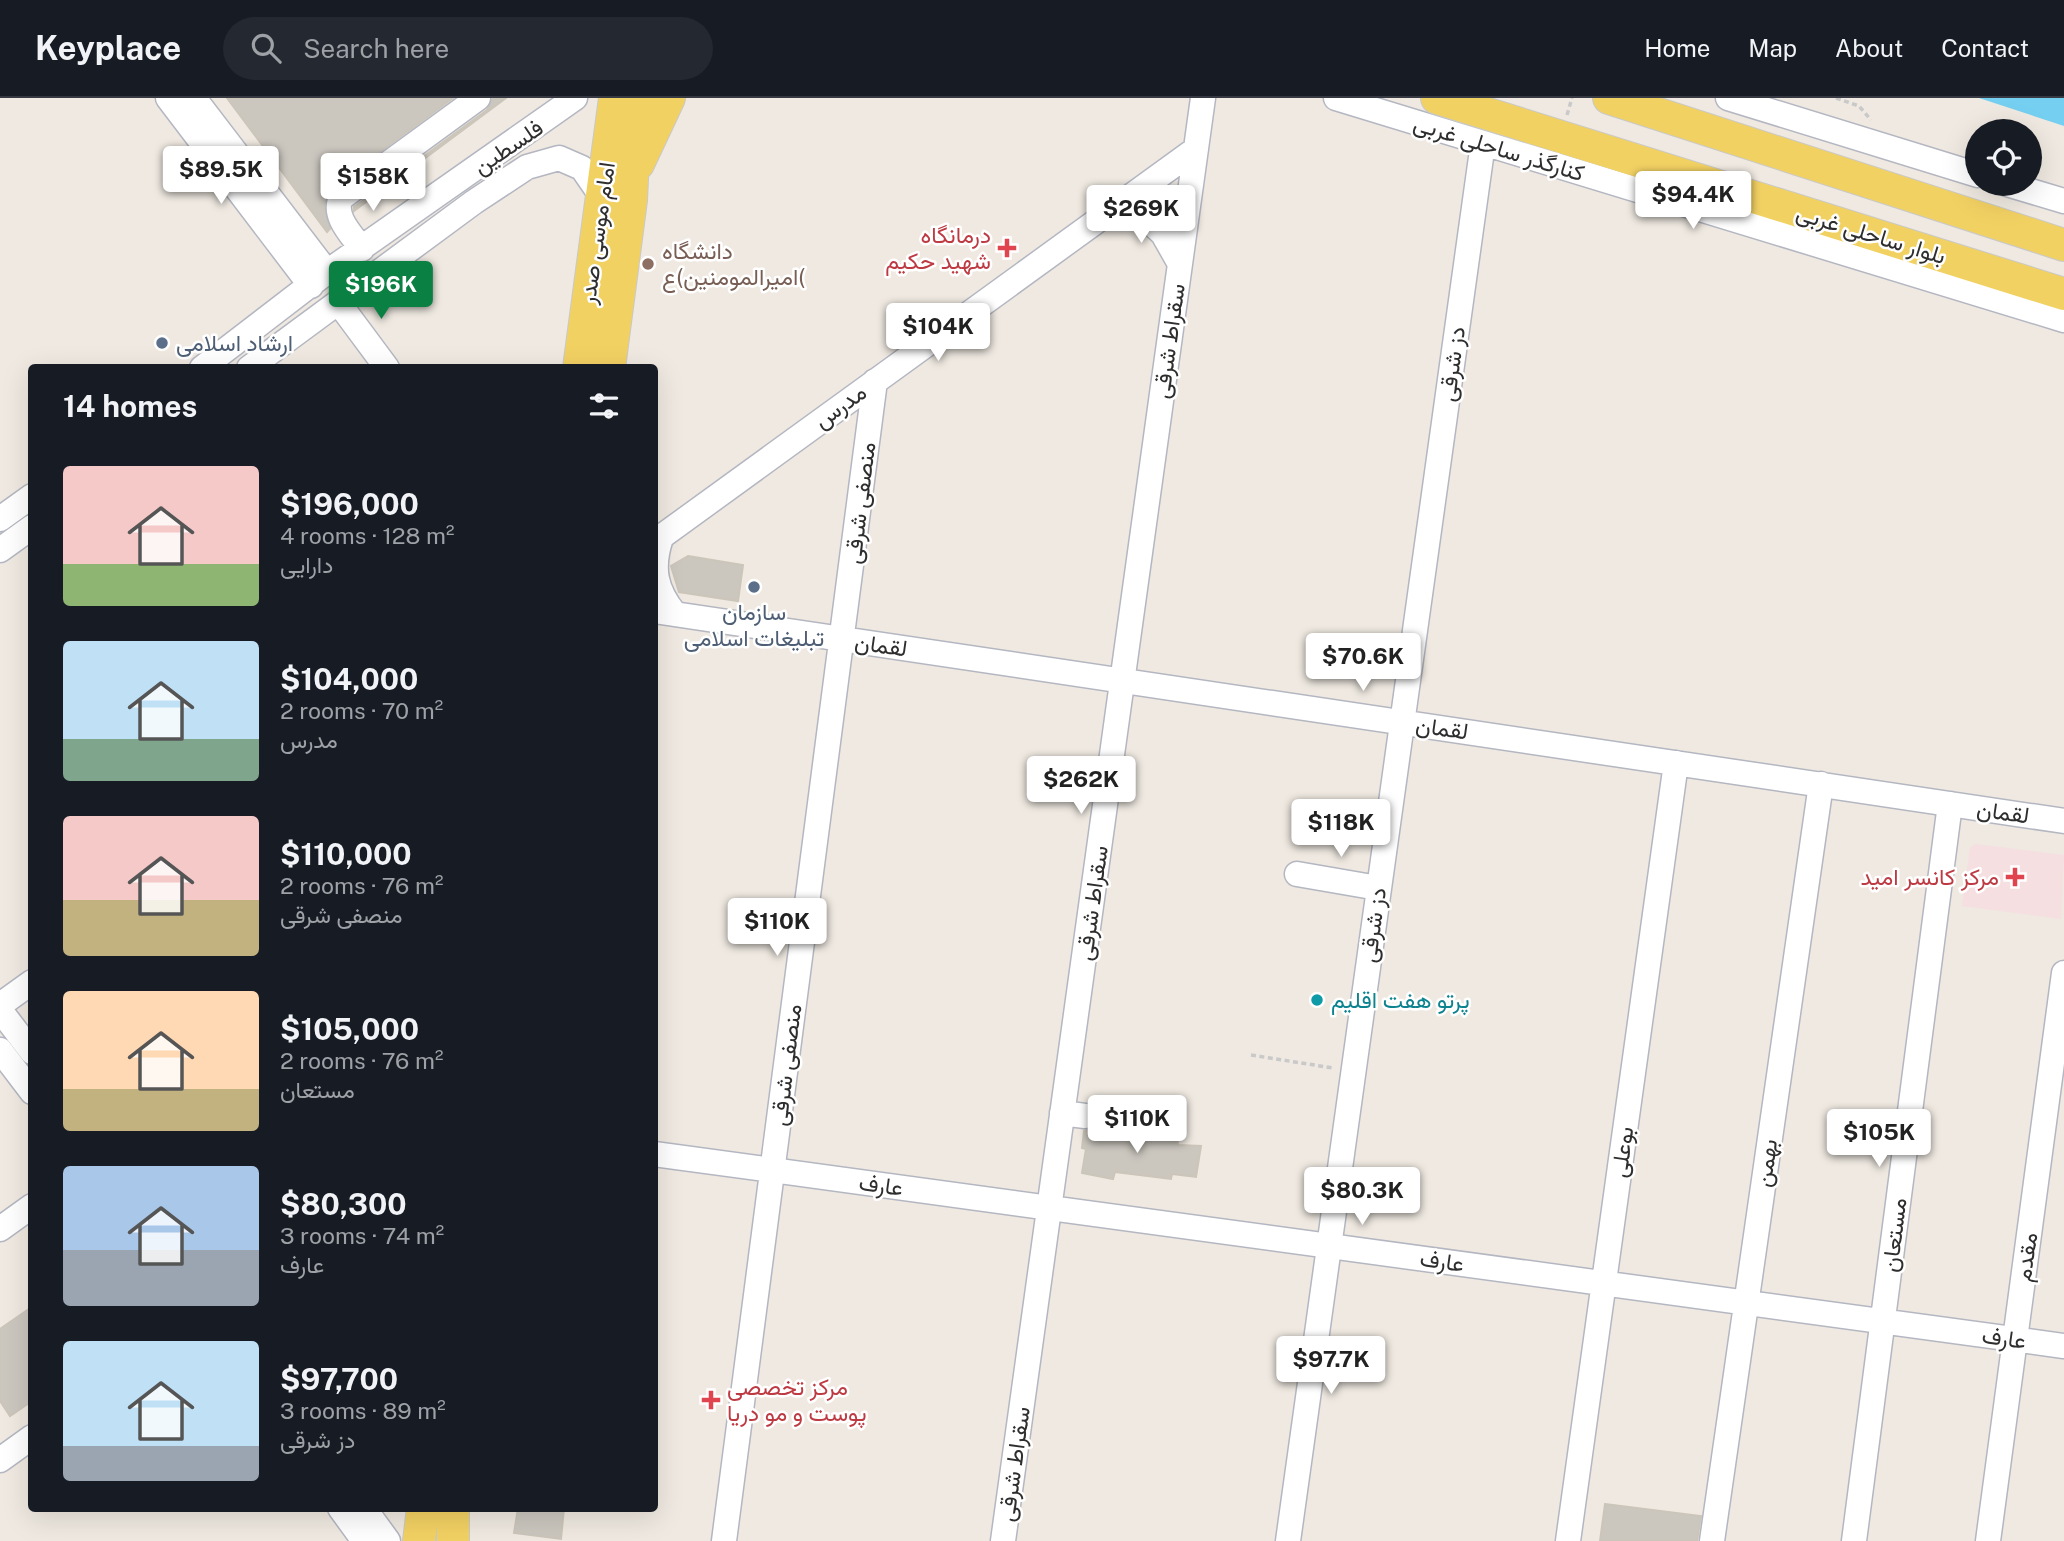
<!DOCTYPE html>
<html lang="en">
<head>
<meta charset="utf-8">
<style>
	:root { --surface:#171b24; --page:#242831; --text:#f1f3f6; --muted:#9ea1a6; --line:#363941; --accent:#0b8043 }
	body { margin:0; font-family:"Public Sans",Vazirmatn,sans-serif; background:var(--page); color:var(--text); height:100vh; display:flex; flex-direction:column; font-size:26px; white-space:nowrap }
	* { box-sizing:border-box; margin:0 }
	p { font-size:23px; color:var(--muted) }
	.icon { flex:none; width:38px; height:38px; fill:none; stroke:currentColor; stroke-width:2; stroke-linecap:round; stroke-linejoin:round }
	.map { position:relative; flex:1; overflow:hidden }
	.panel { position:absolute; left:28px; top:266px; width:630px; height:1148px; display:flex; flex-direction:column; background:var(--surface); border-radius:7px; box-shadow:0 7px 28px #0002 }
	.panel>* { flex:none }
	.fabs { position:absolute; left:1965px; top:21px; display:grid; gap:14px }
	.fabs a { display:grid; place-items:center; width:77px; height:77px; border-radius:50%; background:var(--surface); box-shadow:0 7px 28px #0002; font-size:35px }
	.price { position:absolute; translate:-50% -60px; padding:0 16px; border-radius:7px; background:#fff; color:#222; font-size:23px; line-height:46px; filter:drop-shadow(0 2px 4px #0008) }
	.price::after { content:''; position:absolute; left:50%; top:42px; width:21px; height:16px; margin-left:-10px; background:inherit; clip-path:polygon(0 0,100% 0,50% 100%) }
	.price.current { background:var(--accent); color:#fff }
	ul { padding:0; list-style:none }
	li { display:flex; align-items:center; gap:21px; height:175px; padding:0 35px }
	li span { display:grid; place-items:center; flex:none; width:196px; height:140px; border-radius:7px; color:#555 }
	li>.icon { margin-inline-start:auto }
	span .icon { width:84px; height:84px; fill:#fffc; stroke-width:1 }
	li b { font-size:30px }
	h2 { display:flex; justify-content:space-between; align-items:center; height:84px; padding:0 35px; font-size:30px }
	header { display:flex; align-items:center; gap:42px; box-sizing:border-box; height:98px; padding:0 35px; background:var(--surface); border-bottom:2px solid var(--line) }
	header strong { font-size:33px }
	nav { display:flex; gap:38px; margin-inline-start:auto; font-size:24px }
	.search { width:490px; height:63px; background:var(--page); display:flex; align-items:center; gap:18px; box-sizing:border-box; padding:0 24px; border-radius:38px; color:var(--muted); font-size:26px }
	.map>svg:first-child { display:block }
</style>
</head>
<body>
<header>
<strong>Keyplace</strong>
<div class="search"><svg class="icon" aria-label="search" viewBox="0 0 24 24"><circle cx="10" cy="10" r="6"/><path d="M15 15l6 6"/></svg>Search here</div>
<nav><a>Home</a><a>Map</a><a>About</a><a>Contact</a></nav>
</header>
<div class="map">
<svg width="2064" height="1443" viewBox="0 0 2064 1443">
	<rect width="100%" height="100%" fill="#efe9e1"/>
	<path fill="#f5dfe0" d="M1976,746L2064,757L2061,821L1962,808L1970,749Z"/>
	<path fill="#75cff0" d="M1979,0H2064V28Z"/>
	<path fill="#cbc7bf" stroke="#cbc5ba" stroke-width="2" d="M227,0H453L332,89L324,107L330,131L327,134Z
		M493,0H506L354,113V109L487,12Z
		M688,458L743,467L738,503L679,494L671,468Z
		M1093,1030L1177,1039L1178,1047L1201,1048L1196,1079L1172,1076L1171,1081L1115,1074L1113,1081L1082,1075L1086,1051L1082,1050L1084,1033Z
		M32,1209V1303L10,1318L0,1303V1231Z
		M1605,1406L1701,1418L1697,1443H1600Z
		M518,1410H564L561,1441L514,1435Z"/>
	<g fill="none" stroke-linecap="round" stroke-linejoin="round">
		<g stroke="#b4b7c1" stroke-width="27">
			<path id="minor" d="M168,0L311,188
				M194,0L327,174
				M1336,0L2064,222
				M1728,0L1978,77
				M2007,86L2064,103
				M1113,111L1142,116L1163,136L1180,166
				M362,151C352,137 332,118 341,100L478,0
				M338,204L387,270
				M202,270L327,174L575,0
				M249,270L474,104L527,69L559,60L582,70L602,99
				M0,421L32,398
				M661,440C651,470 655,491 675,516
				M654,444L1196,51
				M0,452L32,429
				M654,513L2064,723
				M1297,776L1378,790
				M0,907L32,884
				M0,912L32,954
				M0,952L32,994
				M1062,1015L1085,1018
				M654,1056L2064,1248
				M0,1131L32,1108
				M0,1362L32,1339
				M340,1410L364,1443
				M364,1410L388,1443
				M724,1443L875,283
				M1003,1443L1203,0
				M1288,1443L1483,45
				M1568,1443L1676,665
				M1712,1443L1821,686
				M1854,1443L1950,706
				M1988,1443L2064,875"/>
		</g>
		<g stroke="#c9c9c9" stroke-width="34">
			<path id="major" d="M1437,0L2064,196
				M1609,0L2064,147
				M638,66L669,0
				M579,270L615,0
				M609,270L631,102L636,0
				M453,1410V1443
				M419,1443L423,1410"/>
		</g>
		<path stroke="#c9c9c9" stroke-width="3.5" stroke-dasharray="5 3.5" stroke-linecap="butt" d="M1836,0L1859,8L1871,22
			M1567,17L1572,0
			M1251,957L1333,970
			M1095,999L1103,1000L1102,1008
			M1104,1013L1141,1018L1138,1045"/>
		<use href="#minor" stroke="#fff" stroke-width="24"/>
		<use href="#major" stroke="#f2d163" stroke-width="32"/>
	</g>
	<g fill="#e0444e" stroke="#fff" stroke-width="2.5">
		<path d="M1003.5 139.5h7v7h7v7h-7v7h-7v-7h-7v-7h7z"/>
		<path d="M2011.5 768.5h7v7h7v7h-7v7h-7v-7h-7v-7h7z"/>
		<path d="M707.5 1291.5h7v7h7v7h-7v7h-7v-7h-7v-7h7z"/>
	</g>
	<circle fill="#8d6e63" stroke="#fff" stroke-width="2.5" cx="648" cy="166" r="7"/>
	<g fill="#5c6f8a" stroke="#fff" stroke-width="2.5">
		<circle cx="162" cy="245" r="7"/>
		<circle cx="754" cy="489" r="7"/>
	</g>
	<circle fill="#0f9aa8" stroke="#fff" stroke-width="2.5" cx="1317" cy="902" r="7"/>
	<g text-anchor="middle" stroke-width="5" stroke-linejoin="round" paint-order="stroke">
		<g font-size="23" fill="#2e2e2e" stroke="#fff">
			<text transform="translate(508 49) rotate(-34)" y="8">فلسطین</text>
			<text transform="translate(1499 50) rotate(17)" y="8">کنارگذر ساحلی غربی</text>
			<text transform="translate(597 135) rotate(-82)" y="8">امام موسی صدر</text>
			<text transform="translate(1871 136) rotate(17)" y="8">بلوار ساحلی غربی</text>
			<text transform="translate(1169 243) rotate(-82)" y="8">سقراط شرقی</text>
			<text transform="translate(1452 266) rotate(-82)" y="8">دز شرقی</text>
			<text transform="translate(840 308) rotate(-36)" y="8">مدرس</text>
			<text transform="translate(860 405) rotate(-83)" y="8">منصفی شرقی</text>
			<text transform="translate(881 547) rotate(8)" y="8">لقمان</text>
			<text transform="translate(1442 630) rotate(8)" y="8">لقمان</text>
			<text transform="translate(2003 714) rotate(8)" y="8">لقمان</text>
			<text transform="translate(1092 805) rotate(-82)" y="8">سقراط شرقی</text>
			<text transform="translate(1373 827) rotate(-82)" y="8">دز شرقی</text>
			<text transform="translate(786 967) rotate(-83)" y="8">منصفی شرقی</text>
			<text transform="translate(1622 1054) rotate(-82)" y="8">بوعلی</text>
			<text transform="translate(1766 1065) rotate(-82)" y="8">بهمن</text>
			<text transform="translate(881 1087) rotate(8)" y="8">عارف</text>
			<text transform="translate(1894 1137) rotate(-83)" y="8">مستعان</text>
			<text transform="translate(2026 1159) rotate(-82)" y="8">مقدم</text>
			<text transform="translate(1442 1163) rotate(8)" y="8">عارف</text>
			<text transform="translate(2004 1240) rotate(8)" y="8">عارف</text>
			<text transform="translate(1014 1366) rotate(-82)" y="8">سقراط شرقی</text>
		</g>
		<g font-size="23" fill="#be3a42" stroke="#fff" text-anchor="end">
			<text x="991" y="145">درمانگاه<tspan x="991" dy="26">شهید حکیم</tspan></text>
			<text x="1999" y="787">مرکز کانسر امید</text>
			<text x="727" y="1297" text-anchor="start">مرکز تخصصی<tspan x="727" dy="26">پوست و مو دریا</tspan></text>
		</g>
		<g font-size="23" fill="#785e54" stroke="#fff" text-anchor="start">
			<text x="662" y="161">دانشگاه<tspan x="662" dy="26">امیرالمومنین)ع(</tspan></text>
		</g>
		<g font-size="23" fill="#4e5e75" stroke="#fff" text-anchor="start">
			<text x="176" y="253">ارشاد اسلامی</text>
			<text x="754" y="522" text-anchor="middle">سازمان<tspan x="754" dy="26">تبلیغات اسلامی</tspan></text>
		</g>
		<g font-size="23" fill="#0d838f" stroke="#fff" text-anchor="start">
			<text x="1331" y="910">پرتو هفت اقلیم</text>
		</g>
	</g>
</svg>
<div class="fabs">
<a><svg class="icon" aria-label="locate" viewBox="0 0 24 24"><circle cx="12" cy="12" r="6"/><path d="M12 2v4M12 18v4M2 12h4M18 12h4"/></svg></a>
</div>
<b class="price" style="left:221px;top:108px">$89.5K</b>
<b class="price" style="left:373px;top:115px">$158K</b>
<b class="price" style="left:1693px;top:133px">$94.4K</b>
<b class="price" style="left:1141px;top:147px">$269K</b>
<b class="price current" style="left:381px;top:223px">$196K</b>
<b class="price" style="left:938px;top:265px">$104K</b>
<b class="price" style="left:1363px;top:595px">$70.6K</b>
<b class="price" style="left:1081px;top:718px">$262K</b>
<b class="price" style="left:1341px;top:761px">$118K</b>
<b class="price" style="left:777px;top:860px">$110K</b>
<b class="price" style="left:1137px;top:1057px">$110K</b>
<b class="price" style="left:1879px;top:1071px">$105K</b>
<b class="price" style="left:1362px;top:1129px">$80.3K</b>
<b class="price" style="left:1331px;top:1298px">$97.7K</b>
<section class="panel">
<h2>14 homes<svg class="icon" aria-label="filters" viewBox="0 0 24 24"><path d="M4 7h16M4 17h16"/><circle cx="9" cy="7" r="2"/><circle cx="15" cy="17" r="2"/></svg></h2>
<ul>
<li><span style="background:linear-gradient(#f6c9c9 70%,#8fb573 0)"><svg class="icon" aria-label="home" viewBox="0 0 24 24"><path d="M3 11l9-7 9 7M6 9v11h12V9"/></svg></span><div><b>$196,000</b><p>4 rooms · 128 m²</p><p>دارایی</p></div></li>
<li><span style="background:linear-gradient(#bfe0f5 70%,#7fa58c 0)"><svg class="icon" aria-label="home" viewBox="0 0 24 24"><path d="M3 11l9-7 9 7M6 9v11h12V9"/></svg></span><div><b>$104,000</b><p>2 rooms · 70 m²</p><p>مدرس</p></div></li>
<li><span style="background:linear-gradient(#f6c9c9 60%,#c2b280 0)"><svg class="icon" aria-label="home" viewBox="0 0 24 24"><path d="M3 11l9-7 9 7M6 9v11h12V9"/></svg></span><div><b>$110,000</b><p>2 rooms · 76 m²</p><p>منصفی شرقی</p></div></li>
<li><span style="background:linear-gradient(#ffd9b3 70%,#c2b280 0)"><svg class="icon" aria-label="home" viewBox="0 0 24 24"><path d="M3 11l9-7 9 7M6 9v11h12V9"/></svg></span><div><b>$105,000</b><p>2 rooms · 76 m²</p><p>مستعان</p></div></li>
<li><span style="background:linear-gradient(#a9c7e8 60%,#9aa5b1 0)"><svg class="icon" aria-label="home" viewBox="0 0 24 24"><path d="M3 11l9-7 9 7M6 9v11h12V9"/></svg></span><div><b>$80,300</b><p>3 rooms · 74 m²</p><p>عارف</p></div></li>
<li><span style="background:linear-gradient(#bfe0f5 75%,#9aa5b1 0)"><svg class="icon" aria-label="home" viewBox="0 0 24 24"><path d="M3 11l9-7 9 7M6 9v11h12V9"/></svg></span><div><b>$97,700</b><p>3 rooms · 89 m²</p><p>دز شرقی</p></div></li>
</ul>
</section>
</div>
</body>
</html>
